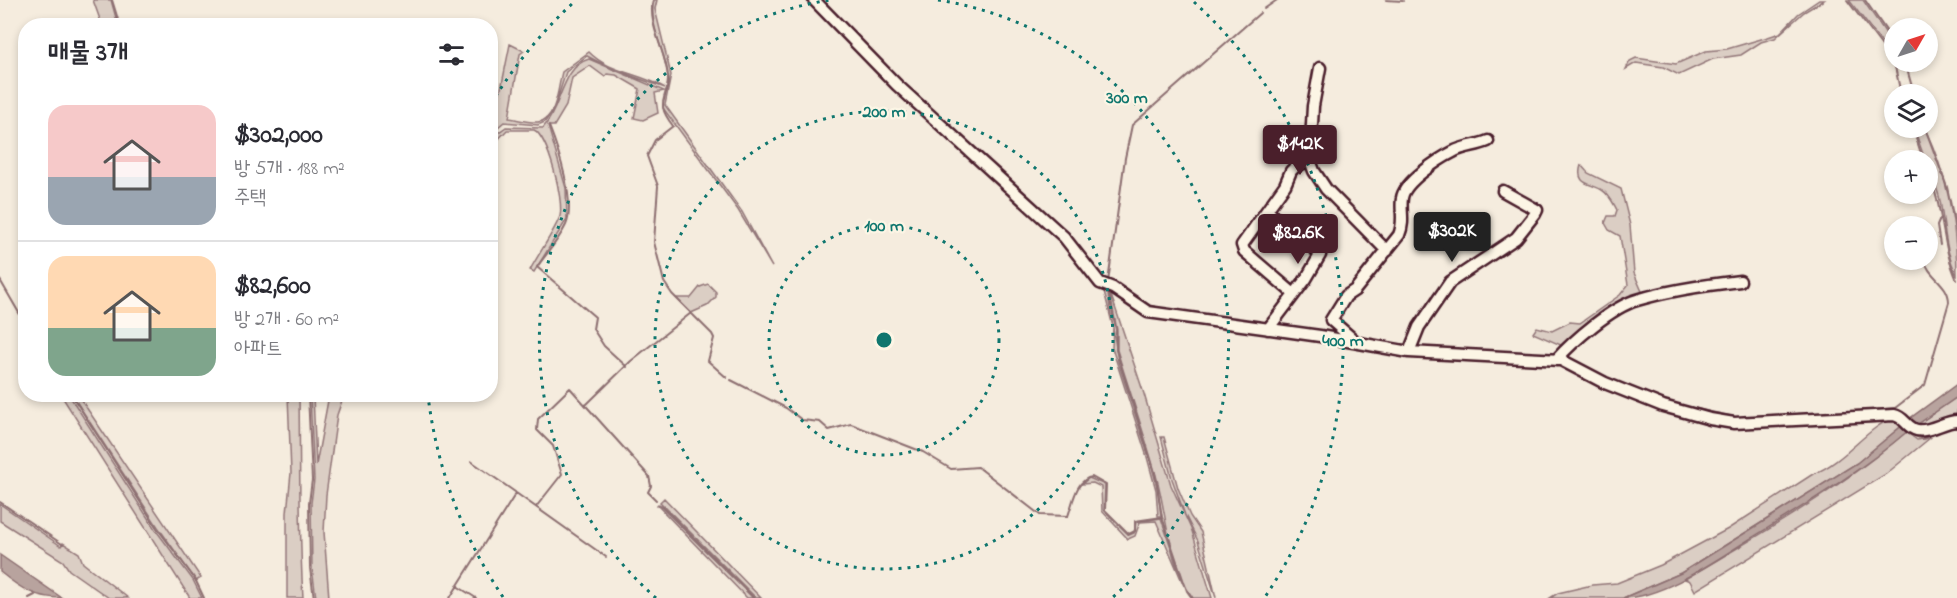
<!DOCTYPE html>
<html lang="ko">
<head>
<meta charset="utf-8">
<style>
	:root { --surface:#fff; --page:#f2f2f3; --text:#2b2b33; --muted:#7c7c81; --line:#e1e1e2; --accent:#4a1f2b }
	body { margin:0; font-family:"Indie Flower","Poor Story",sans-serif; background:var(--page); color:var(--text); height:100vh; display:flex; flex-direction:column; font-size:22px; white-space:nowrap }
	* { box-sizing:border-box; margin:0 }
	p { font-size:20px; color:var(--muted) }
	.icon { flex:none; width:33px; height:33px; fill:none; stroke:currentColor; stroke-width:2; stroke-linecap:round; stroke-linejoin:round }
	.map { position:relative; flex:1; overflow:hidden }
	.drawer { position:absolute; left:18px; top:18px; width:480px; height:384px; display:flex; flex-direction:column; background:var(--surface); border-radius:24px; box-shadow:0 3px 9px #0003 }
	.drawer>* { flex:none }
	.needle { width:39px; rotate:51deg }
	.controls { position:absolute; left:1884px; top:18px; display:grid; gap:12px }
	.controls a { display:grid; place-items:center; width:54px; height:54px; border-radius:50%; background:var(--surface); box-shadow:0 3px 9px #0003; font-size:30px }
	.price { position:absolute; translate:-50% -51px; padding:0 14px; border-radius:6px; background:var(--accent); color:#fff; font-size:20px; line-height:39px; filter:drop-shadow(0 2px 3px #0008) }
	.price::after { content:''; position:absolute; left:50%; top:36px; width:18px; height:14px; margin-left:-9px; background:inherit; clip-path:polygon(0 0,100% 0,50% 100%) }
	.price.active { background:#222; color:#fff }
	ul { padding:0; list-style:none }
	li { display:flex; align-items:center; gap:18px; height:150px; padding:0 30px }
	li+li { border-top:2px solid var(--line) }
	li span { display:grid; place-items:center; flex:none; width:168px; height:120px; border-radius:18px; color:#555 }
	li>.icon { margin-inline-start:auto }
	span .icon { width:72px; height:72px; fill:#fffc; stroke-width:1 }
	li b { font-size:26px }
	h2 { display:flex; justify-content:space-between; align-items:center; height:72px; padding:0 30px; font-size:26px }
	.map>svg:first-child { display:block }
</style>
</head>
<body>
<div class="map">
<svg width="1957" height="598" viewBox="0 0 1957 598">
	<rect width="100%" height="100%" fill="#f5ecde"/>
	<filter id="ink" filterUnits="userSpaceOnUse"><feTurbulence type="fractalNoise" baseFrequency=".0167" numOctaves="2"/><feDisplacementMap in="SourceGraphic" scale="12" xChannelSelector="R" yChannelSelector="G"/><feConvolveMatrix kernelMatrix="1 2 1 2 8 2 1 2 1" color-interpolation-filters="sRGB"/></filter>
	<g filter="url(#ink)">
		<path fill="#dbcec4" stroke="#927678" stroke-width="1.5" d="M93,0H111L118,25H102Z
			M654,0H657L655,9L671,75L665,105L742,212L772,267L738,210L663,108C661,96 670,87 668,76C665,52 648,23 654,0Z
			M1819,0H1824L1804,12L1775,38L1761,42L1741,55L1713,59L1679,75L1663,67L1636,63L1626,69L1630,61L1636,58L1676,64L1706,51L1727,49L1768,37L1780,33L1798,14Z
			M1849,0H1863L1894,45V59Z
			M510,44L524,51L520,54L509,118C517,119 529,123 538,122C557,120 558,86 562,72L589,52C609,73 641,73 665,88L612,69L587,56L566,72L554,109L545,122L538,125L504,122L491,133V113L501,89Z
			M589,59L664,91L655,93L658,113L643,120L634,118L640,89L616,75L607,74L605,77L590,66L572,78L566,106L554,126H548L566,188L567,219L534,272L530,270C537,256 556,229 560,216C564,200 548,136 534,130H507L491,147V138L506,127L543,128C562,107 561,67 589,59Z
			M1914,128H1924L1926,131C1947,176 1957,227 1957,276C1945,251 1945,228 1940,201C1938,186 1928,176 1928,160H1925Z
			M1581,165L1588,173L1621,189L1630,225L1634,273L1644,296L1563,346L1533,333L1537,327L1552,331L1570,322L1580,323L1620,295L1628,285L1620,236L1609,230L1605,223L1608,216H1615L1617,210C1613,203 1610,195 1602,190C1590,183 1575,185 1581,165Z
			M708,284L716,292V297L707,306L691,313L676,298H691L700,287Z
			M1103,287L1107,288L1118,361L1150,460L1158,489L1161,516H1158L1156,490L1147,457L1112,348L1113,327Z
			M1109,289L1144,394L1171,485L1192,531L1212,598H1193C1168,564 1167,517 1157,479C1145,435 1130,393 1117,350V330Z
			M61,395H69L155,529L193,580L202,598H190Z
			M72,395H78L201,578L196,581L158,527Z
			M288,395H299C300,463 299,531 303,598H287V513L291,473Z
			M310,395H313L316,465L329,395H344L337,415L326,495L324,532L329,598H316L312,568L311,503L314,480Z
			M1957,397V419L1920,427L1915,426Z
			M1894,418L1904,424L1857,463L1681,573L1623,598H1550L1558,593L1592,585L1617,583L1661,565L1728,529L1813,474C1845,462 1869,425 1894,418Z
			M1906,432L1917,440L1930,438L1886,474L1695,591L1690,581L1685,579C1761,534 1839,490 1906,432Z
			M1161,437H1164L1178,488L1190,516L1201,532L1216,598L1198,541L1185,515L1172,479Z
			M1089,478L1105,485L1104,510L1129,535L1134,533L1136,522L1161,518L1184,586L1156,521L1140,522L1135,536L1128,539L1102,511L1101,487L1093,483L1082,484Z
			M664,498L761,598H756L660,502Z
			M0,504L61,546L63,543L79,553L83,563L128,598H109L69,570L63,561L0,521Z
			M658,504L753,598H747L657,505Z"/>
		<path fill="#b8a39e" stroke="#8c6e70" stroke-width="1.5" d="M1957,384V397L1915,426L1909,419Z
			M1904,424L1909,430C1860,472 1805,505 1750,539C1716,560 1663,598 1623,598L1681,573L1857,463Z
			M0,555L62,598C35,598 21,589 0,572Z"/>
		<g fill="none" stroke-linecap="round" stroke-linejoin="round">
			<path stroke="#8c6e70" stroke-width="2" d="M112,0L120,26
				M653,0C647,25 667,53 668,78C669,102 653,100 673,126L655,140L647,156L658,186L654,242L664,282L672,294L712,334L714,338L708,361L727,378
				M1386,0L1403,1
				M1847,0L1894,62L1901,94
				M1865,0L1894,42
				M1264,9L1277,0
				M1905,62L1914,94
				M549,126C558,149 576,202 566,225C559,240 546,254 537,267L595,317L593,329L604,346L627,367
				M1913,128L1923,160
				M1925,128L1947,187L1957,234
				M1928,174C1944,207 1941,245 1957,280
				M1940,245L1937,226L1940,219
				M1928,254L1933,248
				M0,280L26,325
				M1108,282L1125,158L1132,125L1260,13
				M1108,290L1116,330V350L1155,473L1162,517L1187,591L1192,598
				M731,380L786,408L802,420L820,422L829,430L851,424L923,452L951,469L978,467L1040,515L1068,516C1073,503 1076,479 1092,477L1106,485L1105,510L1129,534L1135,531V521L1162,517
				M71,394L157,528L195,579L204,598
				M308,394L312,480L309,503L310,568L314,598
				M587,404L631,361L691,313
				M1683,406L1739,418
				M1838,413L1895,408L1925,385L1949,302C1949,283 1927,276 1925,260
				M1906,432L1922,439L1946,428H1957
				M471,461L515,492
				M0,502L62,544
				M661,505L754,598
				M536,507L562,474L553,446L537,430L538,419L570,388L649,476L651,486L648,492L656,500
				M457,586L476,598
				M29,598L35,595
				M450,598L516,493L606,557"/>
			<g stroke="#4a1f2b" stroke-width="15">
				<path id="minor" d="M814,0L897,85L1064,237L1100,283L1113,288L1148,312L1320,336L1409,352L1561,360L1605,383L1663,406L1710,419L1734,423L1894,415C1904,417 1905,425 1914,429C1925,435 1944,421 1957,421
					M1320,68L1313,106L1310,160L1314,171L1326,189L1387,251
					M1268,211L1289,231L1302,234L1320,255L1306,279L1268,329
					M1294,294L1244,251L1242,245L1285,185L1291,171L1296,166L1310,160
					M1355,341L1331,320L1346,296L1355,290L1399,235C1405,221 1400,211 1402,198C1404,182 1439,159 1453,152C1463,146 1477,146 1488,141
					M1409,352L1419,327L1450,282L1516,238L1535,214L1537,210L1503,191
					M1556,360C1573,341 1612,307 1637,300C1670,290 1705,285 1740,281"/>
			</g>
			<use href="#minor" stroke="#fcf5e5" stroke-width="10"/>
		</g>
	</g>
	<g fill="none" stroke="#0f766e" stroke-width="3" stroke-dasharray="3 6">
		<circle cx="884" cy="340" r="115"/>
		<circle cx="884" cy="340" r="229"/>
		<path d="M656 598A344 344 0 0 1 830 0M938 0A344 344 0 0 1 1112 598"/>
		<path d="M503 597A459 459 0 0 1 428 396M491 104A459 459 0 0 1 574 2M1194 2A459 459 0 0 1 1265 597"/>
	</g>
	<circle cx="884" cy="340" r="9" fill="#0f766e" stroke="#fcf5e5" stroke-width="3"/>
	<g font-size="18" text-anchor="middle" font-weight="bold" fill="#0f766e" stroke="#fcf5e5" stroke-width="4.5" stroke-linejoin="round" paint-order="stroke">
		<text x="1127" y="103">300 m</text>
		<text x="884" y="117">200 m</text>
		<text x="884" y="231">100 m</text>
		<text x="1343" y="346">400 m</text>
	</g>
</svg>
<div class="controls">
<a><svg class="needle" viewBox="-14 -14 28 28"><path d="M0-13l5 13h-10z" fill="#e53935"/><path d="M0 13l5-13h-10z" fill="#7c7c81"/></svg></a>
<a><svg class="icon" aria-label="layers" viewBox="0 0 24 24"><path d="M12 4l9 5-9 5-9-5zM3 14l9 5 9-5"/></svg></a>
<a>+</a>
<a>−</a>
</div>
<b class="price" style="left:1300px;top:176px">$142K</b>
<b class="price active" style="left:1452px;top:263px">$302K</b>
<b class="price" style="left:1298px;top:265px">$82.6K</b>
<section class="drawer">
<h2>매물 3개<svg class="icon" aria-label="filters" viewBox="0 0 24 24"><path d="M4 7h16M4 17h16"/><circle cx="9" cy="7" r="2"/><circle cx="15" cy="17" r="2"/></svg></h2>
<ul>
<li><span style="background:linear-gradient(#f6c9c9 60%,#9aa5b1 0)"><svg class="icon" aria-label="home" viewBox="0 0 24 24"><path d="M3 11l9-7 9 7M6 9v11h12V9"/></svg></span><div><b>$302,000</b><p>방 5개 · 188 m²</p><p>주택</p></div></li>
<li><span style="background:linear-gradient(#ffd9b3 60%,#7fa58c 0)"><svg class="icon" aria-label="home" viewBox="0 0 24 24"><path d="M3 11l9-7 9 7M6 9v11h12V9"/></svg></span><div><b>$82,600</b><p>방 2개 · 60 m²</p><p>아파트</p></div></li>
</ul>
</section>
</div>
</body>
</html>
